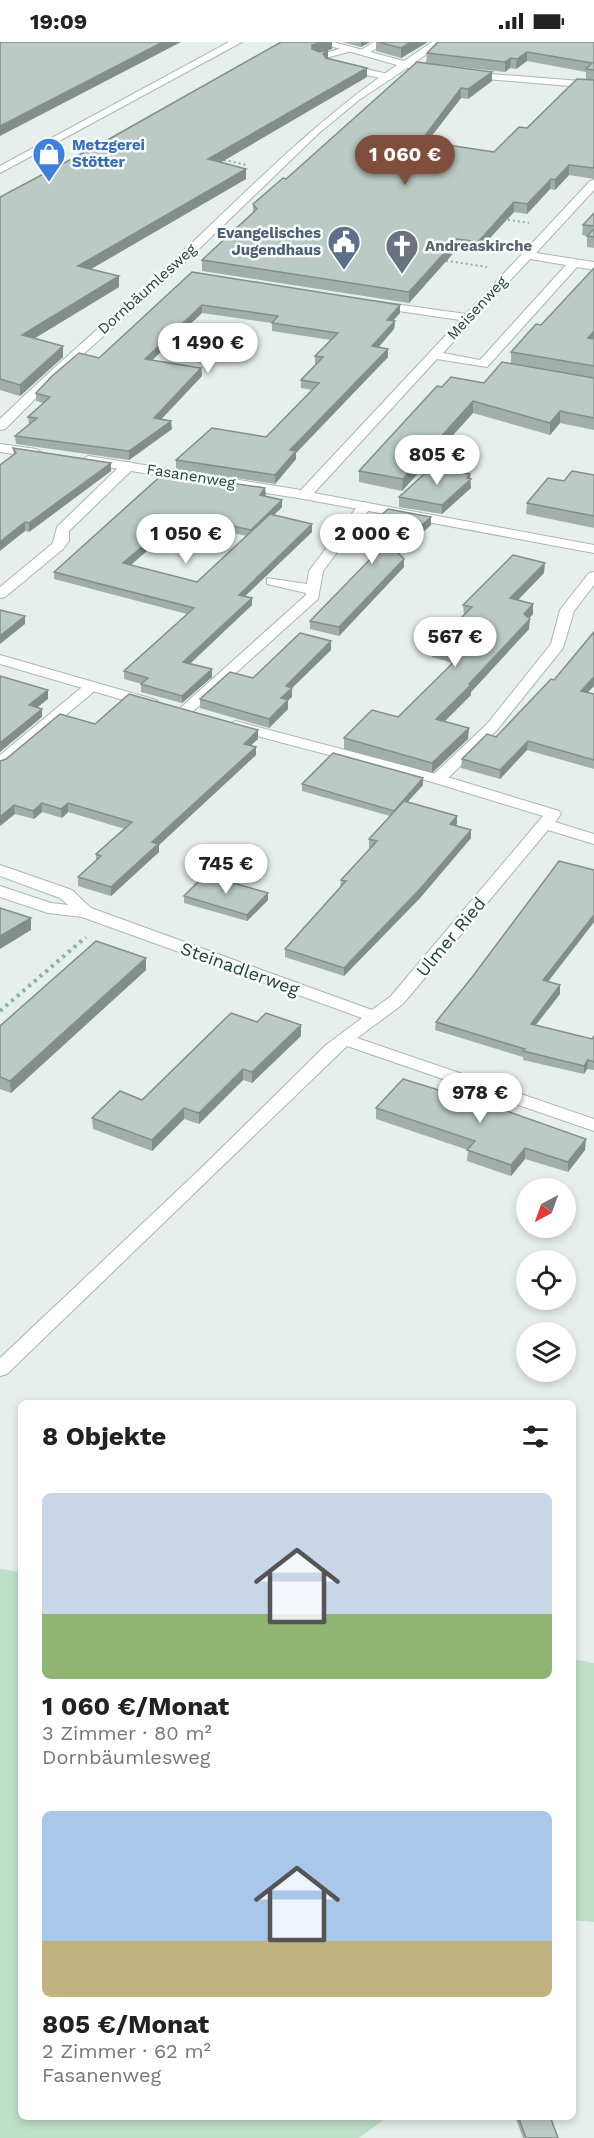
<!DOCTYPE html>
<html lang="de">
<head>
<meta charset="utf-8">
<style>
	:root { --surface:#fff; --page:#f2f2f2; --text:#222; --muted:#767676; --accent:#804e3d }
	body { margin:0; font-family:"Work Sans",sans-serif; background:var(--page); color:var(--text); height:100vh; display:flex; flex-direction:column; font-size:22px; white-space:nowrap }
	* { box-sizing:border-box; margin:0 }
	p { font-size:20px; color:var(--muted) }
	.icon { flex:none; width:33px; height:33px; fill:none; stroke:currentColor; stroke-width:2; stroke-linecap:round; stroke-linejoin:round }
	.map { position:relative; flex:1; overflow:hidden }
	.side { position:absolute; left:18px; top:1358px; width:558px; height:720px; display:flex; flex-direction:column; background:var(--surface); border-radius:9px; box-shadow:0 3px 9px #0003 }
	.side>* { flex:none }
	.needle { width:39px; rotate:221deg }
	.buttons { position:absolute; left:516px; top:1136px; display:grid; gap:12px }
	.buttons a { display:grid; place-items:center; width:60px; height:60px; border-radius:50%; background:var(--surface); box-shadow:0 3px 9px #0003; font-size:30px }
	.price { position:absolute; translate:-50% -51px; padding:0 14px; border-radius:21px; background:#fff; color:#222; font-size:20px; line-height:39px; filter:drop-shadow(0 2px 3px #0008) }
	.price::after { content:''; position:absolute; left:50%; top:36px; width:18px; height:14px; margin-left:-9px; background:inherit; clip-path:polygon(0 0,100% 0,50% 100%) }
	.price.selected { background:var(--accent); color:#fff }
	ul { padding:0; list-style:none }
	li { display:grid; align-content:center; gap:12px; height:318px; padding:0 24px }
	li span { display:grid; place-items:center; height:186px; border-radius:9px; color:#555 }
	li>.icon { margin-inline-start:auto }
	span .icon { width:108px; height:108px; fill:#fffc; stroke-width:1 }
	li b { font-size:26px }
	h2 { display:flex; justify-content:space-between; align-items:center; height:72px; padding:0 24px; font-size:26px }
	.status { display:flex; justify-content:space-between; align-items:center; height:42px; padding:0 30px; background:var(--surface); direction:ltr }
	.status svg { height:16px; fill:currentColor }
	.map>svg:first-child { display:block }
</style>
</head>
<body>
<div class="status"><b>19:09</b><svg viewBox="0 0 49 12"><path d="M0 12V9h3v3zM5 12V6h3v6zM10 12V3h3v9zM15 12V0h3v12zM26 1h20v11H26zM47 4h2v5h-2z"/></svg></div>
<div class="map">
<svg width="594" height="2096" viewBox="0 0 594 2096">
	<rect width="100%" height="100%" fill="#e6efeb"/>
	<path fill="#bfe0c8" d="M0,1527L21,1530V2074L388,2075L359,2096H0Z
		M573,1617L594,1621V1880L573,1878Z"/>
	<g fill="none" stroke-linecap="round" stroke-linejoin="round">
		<g stroke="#a8b8b2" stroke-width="2">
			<path id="lane" d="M374,0H387L365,13L356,11Z
				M348,4L353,7L352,9L318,18L313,15Z
				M343,22L393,33L394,35L389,38L339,27L338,25Z
				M128,420L133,421V427L69,489V499L63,507L5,555L0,556V545L53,501L57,485L123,421Z
				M365,460L372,464L323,529L318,557L189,673H179L176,670L179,667L306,553V551L267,542V536L307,542L309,529L360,461Z
				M594,530V543L574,569L563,606L497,688L444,740H432L430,737L432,734L487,682L551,602L560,568L589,531Z
				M92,640L97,641L99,644L97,647L5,724L0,726V713L87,641Z"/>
		</g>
		<g stroke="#a8b8b2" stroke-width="2">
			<path id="street" d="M316,0H333L404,19L432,0H444L414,21L418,24L417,26H407L359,58L319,91L173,232L51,341L5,387L0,388V377C53,325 110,277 165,226C241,156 311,81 397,23Z
				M467,30L594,40V46L463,35V31Z
				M594,138V148L536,211L594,220V228L577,225L487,325L437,317L314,451L594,503V511L304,457L88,422L81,418L88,414L301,448L460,278L378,266L374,265V259L466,272L590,139ZM530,217L566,223L480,318L443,311Z
				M0,402L36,407L43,411L36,415L0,410Z
				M0,613L156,658L159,661L151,666L0,622Z
				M235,679L444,734L559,769L561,772L555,780L594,792V802L548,788L403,962L357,996L594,1077V1089L347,1004L7,1332L0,1334V1316L197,1130L326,1003L362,976L82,875L48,871L0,855V844L51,861L68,863L60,856L0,834V823L72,848L91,866L372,968L391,954L543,774L432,740L230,687L227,684Z"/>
		</g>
		<g stroke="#a4bbb3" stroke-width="2">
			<path id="secondary" d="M229,0H242L0,131V124Z"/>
		</g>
		<path stroke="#86b3a5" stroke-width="2" stroke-dasharray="2 3" stroke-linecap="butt" d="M219,117L247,123
			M503,177L529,181
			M441,218L487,225"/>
		<path stroke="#86b3a5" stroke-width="4" stroke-dasharray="3 4.5" stroke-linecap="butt" d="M0,969L86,895"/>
		<use href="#lane" fill="#fff" fill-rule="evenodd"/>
		<use href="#street" fill="#fff" fill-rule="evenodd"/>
		<use href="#secondary" fill="#fff" fill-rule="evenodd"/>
	</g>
	<path fill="#a1aea9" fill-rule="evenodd" d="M291,0H332V7L328,8V17L367,26V35L220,120L246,127V137L91,227L119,234V245L35,296L63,304V315L20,354L0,348V155Z
		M342,0H370L361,5Z
		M376,0H428L401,16L376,9Z
		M594,0V38L586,37V30L527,19L516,27L510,26L505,30L426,21L427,11Z
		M417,20L492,39L468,57L461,56L427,100L494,110L594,38V137L569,133L555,148L550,147L527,172L514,170L477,210L457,207L409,261L202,229V218L253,170V162L286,137Z
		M594,171V206L587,205V194L582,193L583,183Z
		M594,226V336L511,321V310L541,283Z
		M192,230L400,271L393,279H395L394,287L379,305L388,307V315L296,411V417L275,442L176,427V418L266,395L312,348L301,346V338L316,322H315V314L331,298L272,289V281L202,271L152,318L201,326L202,334L161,377L172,387L129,418L16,402L15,394L29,383L28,375L43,361L36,359V351L99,316Z
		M594,336V388L560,381L550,393L473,371L402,449L359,440V429L442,345L484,341Z
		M13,406L111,421V429L29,490L25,489Z
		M164,431L265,446V454L282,458V465L274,473L312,482V490L245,554L252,556V563L190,622L212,627V635L182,661L141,650V642H142L124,637V629L187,572L54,537V530ZM180,480L247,494L197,540L130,523Z
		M594,433V486L526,472L527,461L564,439Z
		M470,437L471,446L442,472L399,465V455Z
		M431,483L399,512L404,525L339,594L310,587V579L380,507L358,502V494Z
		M544,531L518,558L533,572L529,576V587L471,650V653L444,680L468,697L432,731L344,707V696L398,675L453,621L432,615V605L464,573L463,563Z
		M594,590V644L587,651L594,652V727L527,708L500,737L461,726L462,717L496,695L554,638Z
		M331,608L292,646V655L288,658V667L269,686L200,666V657L253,636Z
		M95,682L258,697L251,703L256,705V713L159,803V810L111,854L78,844V835L96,819V812L125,787L68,770L62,776L42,770L34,777L15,772L6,717Z
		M302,742L423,743L407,760L457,774L456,783L471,796L420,856L344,934L285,915V907L340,846L341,838L371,806H369V797L390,774L302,749Z
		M184,854L268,858L247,879L184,861Z
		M594,880L548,940L560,952L536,983L592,997L594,994V1028L587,1027L584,1032L523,1018V1015L435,988L436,980Z
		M146,916V928L11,1051L0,1047V984Z
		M257,980L301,983V994L252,1041L243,1038L199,1082L184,1077L152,1109L93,1087L92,1076L142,1058Z
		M376,1066L585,1108L568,1130L525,1117L511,1134L467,1119L468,1108L376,1077Z
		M515,2074H550L558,2096H523Z"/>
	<path fill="#838d89" d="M163,0H181L0,94V84Z
		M322,0H332V7L328,8V18L312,13V3Z
		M361,0H370L361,5Z
		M411,0H428L401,16V6Z
		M527,10V19L516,27L517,17Z
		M511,16L510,26L505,30V20Z
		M367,26V35L208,128V117Z
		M492,30V39L468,57V47Z
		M461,46V56L420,109L421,99Z
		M569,123V133L555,148V138Z
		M246,127V137L79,234L78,224Z
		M551,137L550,147L527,172V162Z
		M514,160V170L477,210L478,200Z
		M457,197V207L409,261V250Z
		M119,234V245L22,304V293Z
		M202,263V271L145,325V317Z
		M400,263V271L386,286L387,278Z
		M395,279L394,287L372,312V304Z
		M594,289V300L588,296Z
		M63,304V315L20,354V343Z
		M388,307V315L296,411V417L275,442V433L290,408Z
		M201,326L202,334L154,385V376Z
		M473,359V371L402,449L403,437Z
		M560,369V381L550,393V381Z
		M171,379L172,387L129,418V409Z
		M111,421V429L29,490V481Z
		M470,432L471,446L442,472V463Z
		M265,446L266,453L260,460V453Z
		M282,458V465L251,495V488Z
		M180,473V480L124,529L123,521Z
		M431,475V483L398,512V504Z
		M25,480V489L0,509V500Z
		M312,482V490L239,560V553Z
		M404,517V525L339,594V585Z
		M545,521L544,531L510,566V556Z
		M252,556V563L183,628V620Z
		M533,562V572L524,582V572Z
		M25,574V582L0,602V594Z
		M530,577L529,587L471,650V653L436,688V677Z
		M331,599V608L292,646V655L288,658V667L269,686V677L286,644Z
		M212,627V635L182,661V654Z
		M594,635V644L580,658L581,649Z
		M48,648V657L29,672V663Z
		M42,667V675L0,710V701Z
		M469,686L468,697L432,731V721Z
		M258,688V697L244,710V702Z
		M528,699L527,708L500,737V728Z
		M256,705V713L159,803V810L111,854V845L152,800Z
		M423,736V743L394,775V769Z
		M42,761V770L34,777L33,769Z
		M68,761V770L62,776L61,767Z
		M14,763L15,772L0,784V775Z
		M457,774V782L450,790V782Z
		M471,788V796L420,856L344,934V926Z
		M268,851V858L247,879V873Z
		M594,873V880L542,947L543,938Z
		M31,876V888L0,907V894Z
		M146,916V928L11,1051L10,1039Z
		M560,943V952L530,990L531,982Z
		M301,983V994L252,1041V1030Z
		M588,1018L587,1027L584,1032V1024Z
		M243,1027V1038L199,1082V1071Z
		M184,1066V1077L152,1109V1098Z
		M586,1097L585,1108L568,1130V1120Z
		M525,1106V1117L511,1134V1123Z"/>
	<path fill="#bbcac4" stroke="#838d89" stroke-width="1.5" d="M2,0H163L0,84V1Z
		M281,0H322L312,3V7L319,10L328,8L323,12L326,16L367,26L208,117L246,127L78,224L119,234L22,293L63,304L20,343L0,337V155L111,96Z
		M378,0H411L401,6Z
		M438,0H594V28L586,27L592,21L527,10L517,17L511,16L505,20L427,11Z
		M417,20L492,30L468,47L461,46L421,99L494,110L519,85L527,86L577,37L594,38V126L569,123L555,138L551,137L527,162L514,160L478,200L457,197L409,250L202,218L257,167L253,162L283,136L286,137Z
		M594,171V184L583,183Z
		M594,187V195L587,194Z
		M594,226V289L588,296L594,297V324L511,310L536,282L541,283Z
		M192,230L400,263L387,278L395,279L372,304L388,307L290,408L296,409L275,433L176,418L212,386L266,395L319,341L301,338L323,315L315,314L338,291L272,281L278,274L202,263L145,317L201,326L154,376L171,379L129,409L15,394L37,376L28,375L50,355L36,351L52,334L79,311L99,316Z
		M502,320L594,336V376L560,369L550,381L473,359L403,437L359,429L437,344L442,345L451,335L484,341Z
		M13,406L111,421L29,481L25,480L0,500V423L16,411Z
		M432,425L470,432L467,436L471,437L442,463L399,455Z
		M572,429L594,433V474L527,461L548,436L564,439Z
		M164,431L265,446L260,453L282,458L251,488L180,473L123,521L197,540L270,472L312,482L239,553L252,556L183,620L212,627L182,654L141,642L148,636L124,629L194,566L54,530Z
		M388,467L431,475L398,504L388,501L404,517L339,585L310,579L386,501L358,494Z
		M513,513L545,521L510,556L533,562L524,572L530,577L469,642L471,643L436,677L469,686L432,721L344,696L372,668L398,675L461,613L432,605L472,565L463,563Z
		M0,568L25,574L0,594Z
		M594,590V635L581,649L594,652V718L528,699L500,728L462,717L487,692L496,695L551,637L554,638Z
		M300,591L331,599L286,644L292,646L281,656L288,658L269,677L200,657L230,630L253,636Z
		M0,634L48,648L29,663L42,667L0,701Z
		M129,652L258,688L244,702L256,705L152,800L158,802L111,845L78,835L101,814L96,812L132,780L68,761L61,767L42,761L33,769L14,763L0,775V719L6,717L60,672L95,682Z
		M333,711L423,736L394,769L302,742Z
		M404,759L457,774L450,782L471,788L420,847L344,926L285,907L346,839L341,838L377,799L369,797Z
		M559,819L594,828V873L543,938L560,943L531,982L592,997L594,994V1020L588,1018L584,1024L523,1009L525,1007L436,980L473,934Z
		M205,833L268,851L247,873L184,854Z
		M0,866L31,876L0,894Z
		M96,899L146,916L10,1039L0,1035V984Z
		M231,971L257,980L266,971L301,983L252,1030L243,1027L199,1071L184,1066L152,1098L92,1076L120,1049L142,1058Z
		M403,1037L445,1050L447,1048L586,1097L568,1120L525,1106L511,1123L467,1108L475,1099L376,1066Z
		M518,2074H550L558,2096H526Z"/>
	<defs>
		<g id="shop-pin" transform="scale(1.725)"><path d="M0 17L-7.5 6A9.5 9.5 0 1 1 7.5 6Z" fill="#3f7fe0" stroke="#f7fbf9"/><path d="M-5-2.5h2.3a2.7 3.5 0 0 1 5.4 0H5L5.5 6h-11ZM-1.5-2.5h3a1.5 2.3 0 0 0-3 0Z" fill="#fff"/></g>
		<g id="civic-pin" transform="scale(1.725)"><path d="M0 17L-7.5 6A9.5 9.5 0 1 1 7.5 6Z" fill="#5c6f8a" stroke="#f7fbf9"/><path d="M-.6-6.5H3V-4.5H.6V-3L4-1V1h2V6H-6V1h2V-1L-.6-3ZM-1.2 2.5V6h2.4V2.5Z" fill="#fff"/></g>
		<g id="church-pin" transform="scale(1.725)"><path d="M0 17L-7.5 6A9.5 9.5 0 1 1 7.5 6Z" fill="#6b7280" stroke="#f7fbf9"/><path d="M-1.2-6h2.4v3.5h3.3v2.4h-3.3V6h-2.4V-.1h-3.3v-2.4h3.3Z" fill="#fff"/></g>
	</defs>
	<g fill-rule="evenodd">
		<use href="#shop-pin" x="49" y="112"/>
		<use href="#civic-pin" x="344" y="200"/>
		<use href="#church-pin" x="402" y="204"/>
	</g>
	<g text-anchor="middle" stroke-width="5" stroke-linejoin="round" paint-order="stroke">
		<g font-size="15" font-weight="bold" fill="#366cbe" stroke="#f7fbf9" text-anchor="start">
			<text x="72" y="108">Metzgerei<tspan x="72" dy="17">Stötter</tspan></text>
		</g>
		<g font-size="15" font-weight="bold" fill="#4e5e75" stroke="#f7fbf9" text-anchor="end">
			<text x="321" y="196">Evangelisches<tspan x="321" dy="17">Jugendhaus</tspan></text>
		</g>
		<g font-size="15" font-weight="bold" fill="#5b616d" stroke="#f7fbf9" text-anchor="start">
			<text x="425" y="209">Andreaskirche</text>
		</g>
		<g font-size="15" fill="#24423a" stroke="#f7fbf9">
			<text transform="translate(147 247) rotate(-42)" y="5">Dornbäumlesweg</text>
			<text transform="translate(477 266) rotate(-47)" y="5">Meisenweg</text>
			<text transform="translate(191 434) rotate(9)" y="5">Fasanenweg</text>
		</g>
		<g font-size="18" fill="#24423a" stroke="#f7fbf9">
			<text transform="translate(451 895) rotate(-50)" y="6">Ulmer Ried</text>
			<text transform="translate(240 927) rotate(20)" y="6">Steinadlerweg</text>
		</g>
	</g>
</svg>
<div class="buttons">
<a><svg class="needle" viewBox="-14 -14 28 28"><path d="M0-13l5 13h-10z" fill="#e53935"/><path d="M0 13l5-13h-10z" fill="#767676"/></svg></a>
<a><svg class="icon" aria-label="locate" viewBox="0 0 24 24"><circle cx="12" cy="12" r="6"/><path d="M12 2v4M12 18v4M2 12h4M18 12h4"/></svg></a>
<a><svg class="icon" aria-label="layers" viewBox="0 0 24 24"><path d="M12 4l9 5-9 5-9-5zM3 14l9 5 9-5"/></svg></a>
</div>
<b class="price selected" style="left:405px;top:144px">1 060 €</b>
<b class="price" style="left:208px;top:332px">1 490 €</b>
<b class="price" style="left:437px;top:444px">805 €</b>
<b class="price" style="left:186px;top:523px">1 050 €</b>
<b class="price" style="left:372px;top:523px">2 000 €</b>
<b class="price" style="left:455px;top:626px">567 €</b>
<b class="price" style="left:226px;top:853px">745 €</b>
<b class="price" style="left:480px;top:1082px">978 €</b>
<section class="side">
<h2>8 Objekte<svg class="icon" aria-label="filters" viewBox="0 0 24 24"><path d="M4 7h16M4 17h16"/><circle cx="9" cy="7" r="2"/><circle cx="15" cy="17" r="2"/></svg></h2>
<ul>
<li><span style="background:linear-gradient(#c9d6e8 65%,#8fb573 0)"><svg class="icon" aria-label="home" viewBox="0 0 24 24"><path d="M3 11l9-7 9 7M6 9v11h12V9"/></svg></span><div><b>1 060 €/Monat</b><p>3 Zimmer · 80 m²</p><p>Dornbäumlesweg</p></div></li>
<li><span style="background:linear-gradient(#a9c7e8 70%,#c2b280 0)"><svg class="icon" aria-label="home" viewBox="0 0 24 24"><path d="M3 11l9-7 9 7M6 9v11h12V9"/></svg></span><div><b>805 €/Monat</b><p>2 Zimmer · 62 m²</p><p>Fasanenweg</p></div></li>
</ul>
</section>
</div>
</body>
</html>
